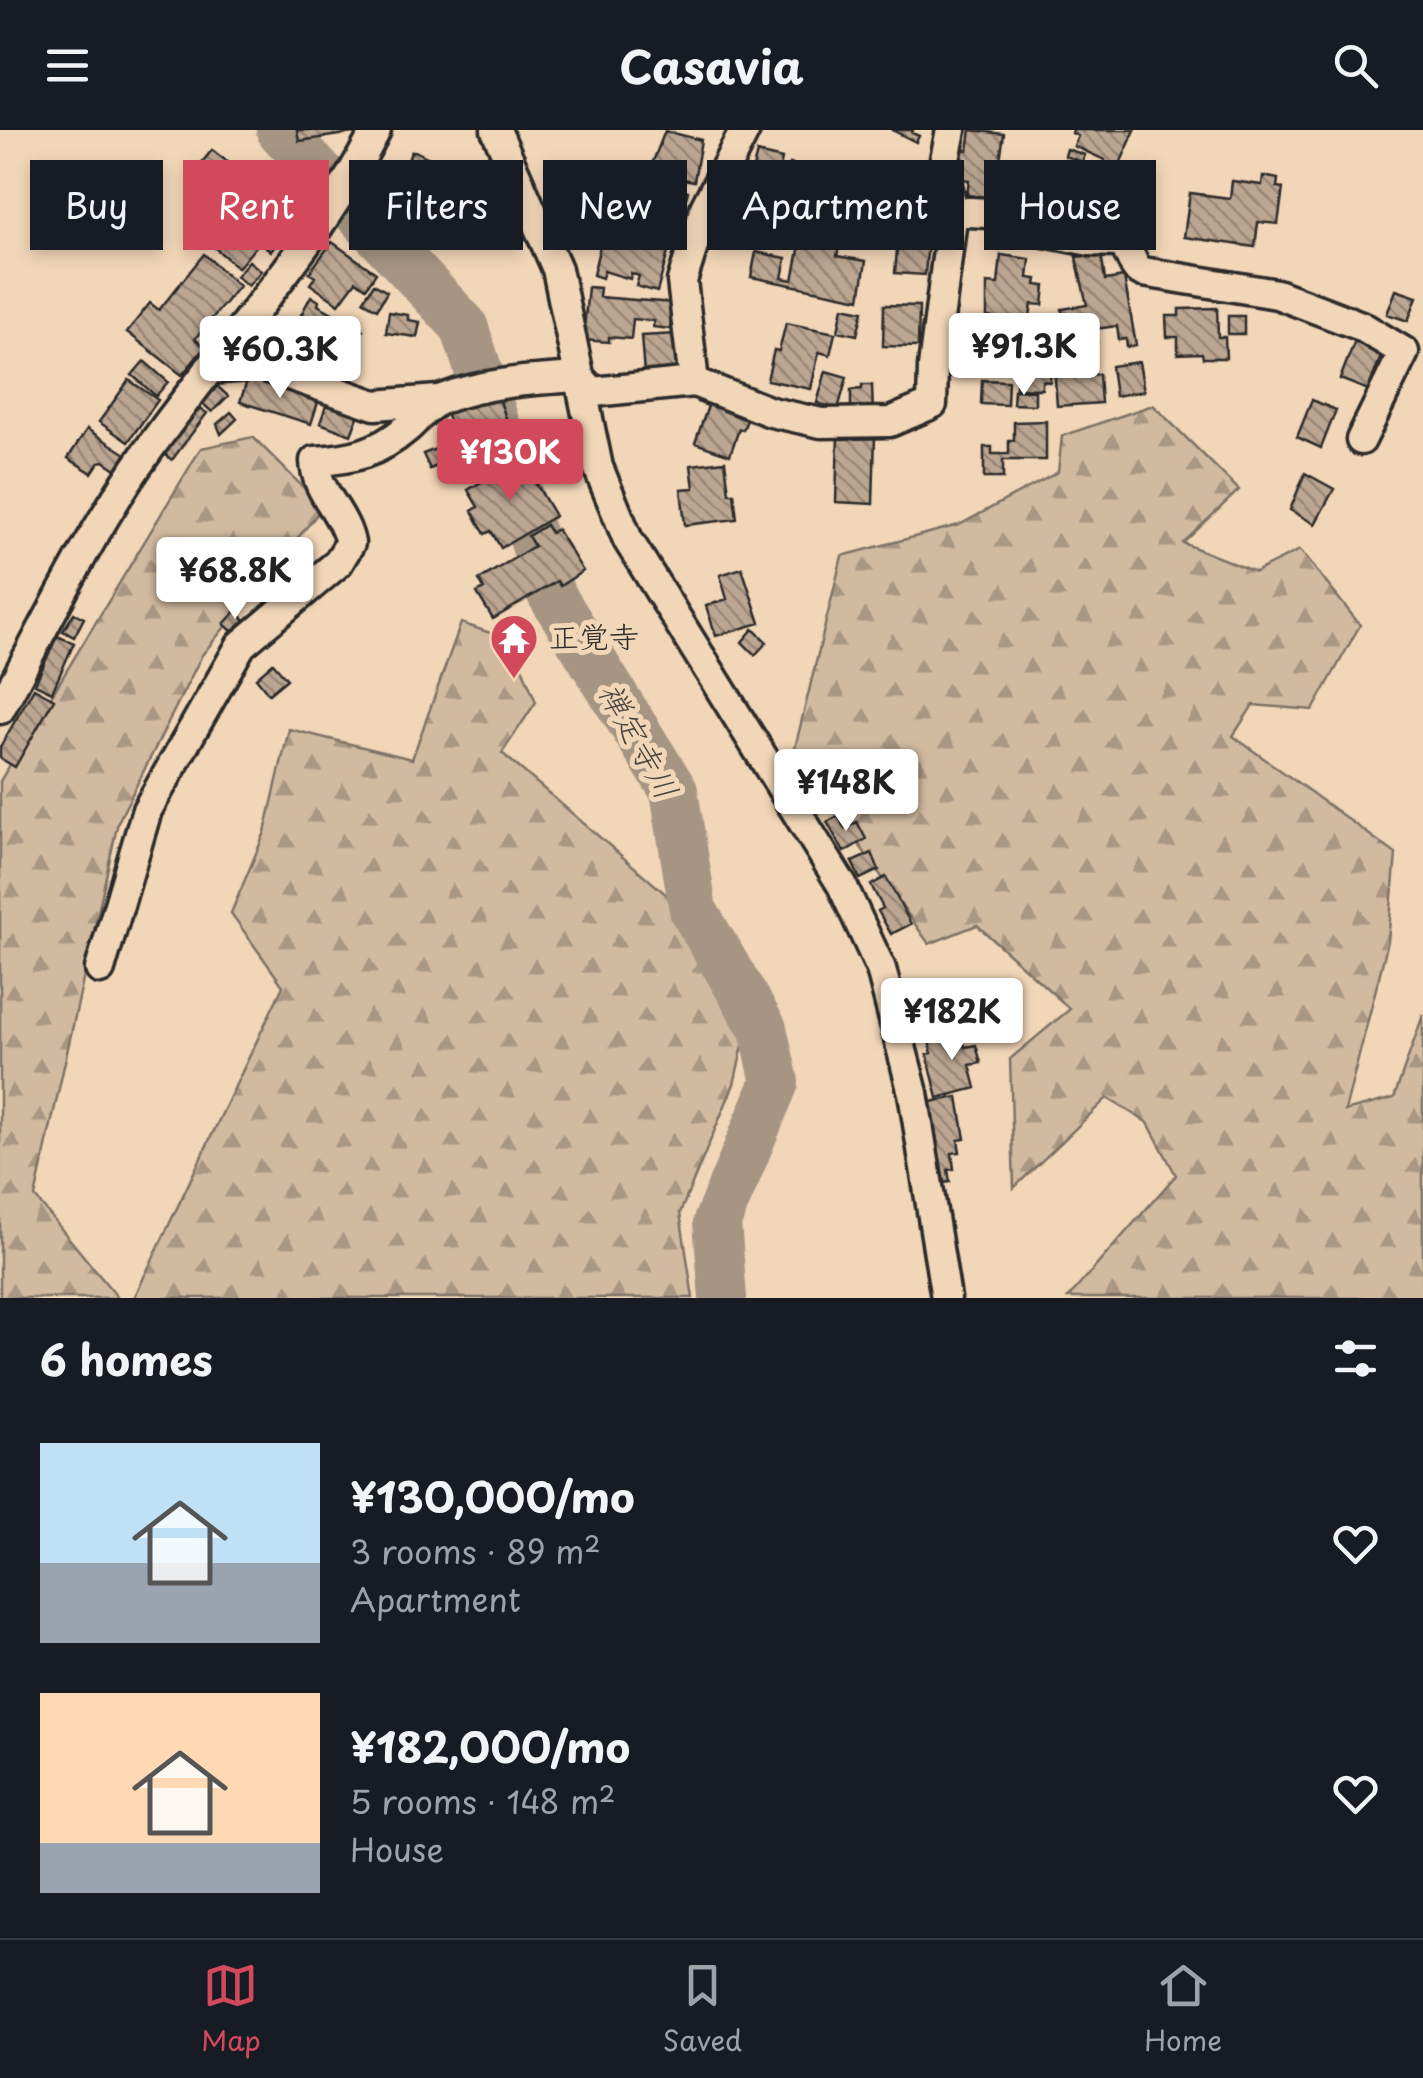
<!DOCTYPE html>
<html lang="en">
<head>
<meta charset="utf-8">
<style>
	:root { --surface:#171b24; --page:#20242c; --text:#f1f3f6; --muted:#9ea1a6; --line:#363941; --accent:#d1495b }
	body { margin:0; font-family:"Playpen Sans","Klee One",sans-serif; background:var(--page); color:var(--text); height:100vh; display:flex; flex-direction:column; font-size:38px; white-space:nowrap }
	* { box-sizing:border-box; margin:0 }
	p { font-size:32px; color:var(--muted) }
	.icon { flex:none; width:55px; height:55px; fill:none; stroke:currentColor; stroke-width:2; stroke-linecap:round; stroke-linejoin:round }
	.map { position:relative; height:1168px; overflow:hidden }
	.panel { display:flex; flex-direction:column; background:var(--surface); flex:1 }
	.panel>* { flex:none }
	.banner { position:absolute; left:30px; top:30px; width:1365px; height:90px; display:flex; gap:20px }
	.price { position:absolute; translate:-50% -85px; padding:0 22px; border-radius:10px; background:#fff; color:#222; font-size:32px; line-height:65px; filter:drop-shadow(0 2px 5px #0008) }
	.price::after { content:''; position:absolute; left:50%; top:60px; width:30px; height:22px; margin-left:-15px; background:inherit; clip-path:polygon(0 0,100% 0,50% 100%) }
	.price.on { background:var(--accent); color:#fff }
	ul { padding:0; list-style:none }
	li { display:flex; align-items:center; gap:30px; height:250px; padding:0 40px }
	li span { display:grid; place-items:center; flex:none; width:280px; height:200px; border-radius:0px; color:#555 }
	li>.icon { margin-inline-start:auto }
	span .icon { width:120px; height:120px; fill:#fffc; stroke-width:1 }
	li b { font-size:42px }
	h2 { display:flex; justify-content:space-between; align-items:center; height:120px; padding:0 40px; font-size:42px }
	.pill { padding:0 35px; border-radius:0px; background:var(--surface); box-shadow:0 5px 15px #0003; font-size:35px; line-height:90px }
	.pill.on { background:var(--accent); color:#fff }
	header { display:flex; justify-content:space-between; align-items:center; height:130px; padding:0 40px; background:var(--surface); font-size:45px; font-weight:700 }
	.tab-bar { display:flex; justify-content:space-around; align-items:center; height:140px; border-top:2px solid var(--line); background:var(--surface); font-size:28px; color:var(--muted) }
	.tab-bar a { display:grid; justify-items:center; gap:5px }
	.tab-bar .on { color:var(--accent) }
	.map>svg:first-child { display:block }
</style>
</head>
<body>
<header><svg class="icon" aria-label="menu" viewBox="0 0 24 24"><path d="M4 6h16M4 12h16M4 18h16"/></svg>Casavia<svg class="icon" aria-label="search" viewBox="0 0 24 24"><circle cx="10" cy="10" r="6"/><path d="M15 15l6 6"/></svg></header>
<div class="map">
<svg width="1423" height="1168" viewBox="0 0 1423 1168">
	<defs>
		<pattern id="forest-firs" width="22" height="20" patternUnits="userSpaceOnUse" patternTransform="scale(2.5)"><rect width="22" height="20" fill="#d1baa0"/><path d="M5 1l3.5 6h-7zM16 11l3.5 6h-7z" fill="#aa9783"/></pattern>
		<pattern id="building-back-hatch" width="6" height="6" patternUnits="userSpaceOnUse" patternTransform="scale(2.5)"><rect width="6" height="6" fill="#bba691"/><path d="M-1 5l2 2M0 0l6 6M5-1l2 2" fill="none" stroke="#988777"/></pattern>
	</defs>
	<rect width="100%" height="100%" fill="#f2d6b8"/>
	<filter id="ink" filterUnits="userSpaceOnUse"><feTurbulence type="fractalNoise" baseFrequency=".01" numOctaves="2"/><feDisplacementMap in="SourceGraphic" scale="20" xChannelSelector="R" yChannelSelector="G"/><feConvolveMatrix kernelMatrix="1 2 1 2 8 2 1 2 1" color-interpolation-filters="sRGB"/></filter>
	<g filter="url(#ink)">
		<path fill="url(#forest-firs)" stroke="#7e7266" stroke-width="2.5" d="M1153,275L1239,360L1183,413L1255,442L1300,420L1360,495L1313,580L1253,575L1233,606L1396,724L1388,811L1345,981L1394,968L1423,885V1168H1068L1176,1045L1148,993L1107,968L1014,1058L1010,929L1070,879L977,795L929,814L794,622L842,426L959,395L1058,342L1062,306Z
			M253,307L323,377L202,525L118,692L35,1067L118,1168H0V651L201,318Z
			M461,493L511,510L536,572L502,623L675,772L746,903L734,954L680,1083L693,1168H134L283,856L231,783L265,702L289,599L412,629Z"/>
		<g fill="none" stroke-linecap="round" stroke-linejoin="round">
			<path stroke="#a59582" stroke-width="48" d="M280,0L464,196L551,464L674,661L693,780L763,899L775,952L717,1092L723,1168"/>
		</g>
		<path fill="url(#building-back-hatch)" stroke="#2b2b2b" stroke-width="2.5" d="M297,0H352L353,3L299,11Z
			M892,0H913L912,3L919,6L916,12Z
			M971,0L1004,4L997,49L988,48L985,68L967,65L969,50L957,48L962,19L968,20Z
			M1073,0H1135L1120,34L1142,44L1117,98L1089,89L1091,85L1082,80L1105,30L1074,16L1078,6L1072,3Z
			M665,1L701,10L694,51L655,44L658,36L652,34Z
			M1067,19L1085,25L1082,32L1065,26Z
			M212,20L238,40L227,54L231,57L220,72L192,45Z
			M415,21L466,46L436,107L413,96L417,87L407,82L404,89L390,82L395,71L399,73L413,44L405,39L411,22Z
			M757,23L782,29L772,70L740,62L743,51L749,53Z
			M790,34L826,43L817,75L781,65Z
			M634,41L688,61L684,77L629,59Z
			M1263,46L1278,49L1277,57L1283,58L1278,94L1258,92L1255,117L1184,107L1190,63L1230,68L1232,51L1262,55Z
			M904,47L933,51L932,59L937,60L935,72L901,68Z
			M254,50L266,61L254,75L241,64Z
			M271,58L302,84L271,121L250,104L255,98L247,87Z
			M731,63L750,68L743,95L724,91Z
			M227,71L242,84L235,97L257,115L238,138L214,117L218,112L200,97Z
			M756,71L765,75L755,97L747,94Z
			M901,74L931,77L925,145L895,143Z
			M837,88L845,90L837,126L866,131L860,169L751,147L756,122L786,128L782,148L793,150L802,105L817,108L820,96H824L826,90L836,91Z
			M606,90L672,108L657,162L636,156L639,146L631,143L630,149L604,141L602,148L593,145Z
			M332,112L376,143L366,158L356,151L339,174L310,154L315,147L309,143Z
			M1101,123L1105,150L1124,147L1136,215L1127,217L1126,209L1119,210L1117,196L1095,199L1097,212L1085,214V209L1067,212L1062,179L1087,175L1076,127Z
			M204,124L239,156L195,209L205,217L182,245L127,202L150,173L159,180Z
			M1001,125L1030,129L1028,148L1037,149L1036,155L1045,156L1043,175L1032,174L1029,192L987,187V153L998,154Z
			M249,131L261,141L248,156L236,146Z
			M374,154L387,162L377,179L363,171Z
			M588,157L600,158L599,167L673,173L670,199L653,197L654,191L633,189L631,209L609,207V212L583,210Z
			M1396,160L1417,167L1408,191L1387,184Z
			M311,166L319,171L318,175L363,200L355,215L338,209L323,237L284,217Z
			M884,175L919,176L918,217L883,216Z
			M843,177L863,181L857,205L838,201Z
			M1217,178L1218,207H1225L1226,228H1203L1202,223L1178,224V207H1167L1166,186H1179V179Z
			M389,182L408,185V190L420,192L417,207L386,203Z
			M1228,186H1244V204H1228Z
			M786,193L835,203L830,225L819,222L811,259L767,250L774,220L779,221Z
			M676,204L678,242L644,244L641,206Z
			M1355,210L1383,221L1368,260L1340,249Z
			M1088,219L1089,245L1099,244L1101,273L1057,276L1053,222Z
			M1017,224L1051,225L1050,252L1042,251V259L1016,258Z
			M144,231L168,252L156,266L132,245Z
			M1139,232L1144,261L1115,266L1111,236Z
			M826,241L847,247L838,279L817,273Z
			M248,248L319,269L311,294L240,272Z
			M129,250L158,270L128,312L99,292Z
			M982,250L1008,251L1007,275L981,274Z
			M862,255H872L873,284H851V260L862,259Z
			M217,256L228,266L212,282L201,272Z
			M1014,260L1035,261V275L1013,274Z
			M499,268L509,297L477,308L475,302L467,305L466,300L454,303L446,283Z
			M699,268L749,285L743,300L739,299L730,325L695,313L708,276L697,272Z
			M1312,270L1336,280L1321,318L1297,307Z
			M327,273L359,284L351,305L320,293Z
			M197,277L207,283L172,330L163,323Z
			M231,282L237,289L221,304L217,294Z
			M1046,291V330H1003V348H984V317H992V324H1009V310H1014V292Z
			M87,299L126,324L116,339L104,331L99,332L92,343L68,328Z
			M838,304L875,305L873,374L836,372Z
			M438,318L444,333L430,339L423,324Z
			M477,320L494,325L489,340L472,334Z
			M521,328L555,386L501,418L491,401L485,404L472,381L478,377L468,360Z
			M725,331L729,363H734L737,389L685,395L681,359L694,358L691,335Z
			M1305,343L1334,359L1315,394L1290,380Z
			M546,395L551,403L557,399L583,441L560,456L557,451L493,489L477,463L484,459L479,450L534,416L528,406Z
			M742,438L760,493L716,506L706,476L727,469L720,445Z
			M236,481L245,490L233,502L224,494Z
			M74,483L84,488L74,507L63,501Z
			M753,499L767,512L755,525L742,512Z
			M57,506L74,513L52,562L35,554Z
			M273,533L287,549L269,564L256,548Z
			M34,558L54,569L15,637L0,628V617Z
			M838,686L845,699L857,692L866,709L844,722L827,692Z
			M872,723L879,740L860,749L852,732Z
			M886,747L911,794L891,804L878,781L883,778L871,755Z
			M954,870L958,890L939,894L935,874Z
			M960,899L965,917L976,915L981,933L970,935L976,958L938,968L927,924L932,923L928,907Z
			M958,967L965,1009L958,1010L960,1022L952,1023L954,1039L948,1040L950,1052L944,1053L930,972Z"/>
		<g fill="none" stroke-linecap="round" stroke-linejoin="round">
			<g stroke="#2b2b2b" stroke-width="35">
				<path id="minor" d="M496,0L557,139L598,337L628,410L842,755L881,839L913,963L946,1168
					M953,81L987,83L1025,98L1090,111L1117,112L1125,116L1136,138L1143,142L1277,164L1361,196L1404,222L1361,310
					M209,239L260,235L375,275L438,270
					M694,252L682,151L705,78L745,0
					M0,579C47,493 90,402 147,322C223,215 317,117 376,0
					M100,839L147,680L241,515L338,433L350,413C344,382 316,363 315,331C352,329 378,323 407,298C417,289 429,274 442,269C486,252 533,250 579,247L593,262L694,252L771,282L821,293L890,292L932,274L933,237L953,81L943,39L951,0"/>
			</g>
			<use href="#minor" stroke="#f2d6b8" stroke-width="28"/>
		</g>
	</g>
	<defs>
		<g id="temple-pin" transform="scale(2.5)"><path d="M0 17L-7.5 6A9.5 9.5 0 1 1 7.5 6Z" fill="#d1495b" stroke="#f2d6b8"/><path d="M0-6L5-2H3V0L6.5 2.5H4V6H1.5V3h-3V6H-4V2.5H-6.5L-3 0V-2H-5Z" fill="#fff"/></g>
	</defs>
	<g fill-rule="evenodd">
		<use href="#temple-pin" x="514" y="508"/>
	</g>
	<g text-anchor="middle" stroke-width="10" stroke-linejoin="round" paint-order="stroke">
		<g font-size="30" fill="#2b2b2b" stroke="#f2d6b8" text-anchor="start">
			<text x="549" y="518">正覚寺</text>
		</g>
		<g font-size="32" font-style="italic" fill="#4a4641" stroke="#f2d6b8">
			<text transform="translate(638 611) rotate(61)" y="11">禅定寺川</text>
		</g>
	</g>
</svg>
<b class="price" style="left:1024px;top:268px">¥91.3K</b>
<b class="price" style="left:280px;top:271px">¥60.3K</b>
<b class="price on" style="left:510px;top:374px">¥130K</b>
<b class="price" style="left:235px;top:492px">¥68.8K</b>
<b class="price" style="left:846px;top:704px">¥148K</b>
<b class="price" style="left:952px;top:933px">¥182K</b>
<div class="banner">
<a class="pill">Buy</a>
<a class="pill on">Rent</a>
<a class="pill">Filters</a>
<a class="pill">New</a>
<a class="pill">Apartment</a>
<a class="pill">House</a>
</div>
</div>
<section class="panel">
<h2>6 homes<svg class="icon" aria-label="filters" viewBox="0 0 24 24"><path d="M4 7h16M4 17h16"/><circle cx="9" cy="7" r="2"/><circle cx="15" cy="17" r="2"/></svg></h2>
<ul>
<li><span style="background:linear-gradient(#bfe0f5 60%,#9aa5b1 0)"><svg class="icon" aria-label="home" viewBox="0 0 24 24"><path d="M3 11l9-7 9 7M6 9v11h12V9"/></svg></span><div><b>¥130,000/mo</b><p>3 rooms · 89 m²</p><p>Apartment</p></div><svg class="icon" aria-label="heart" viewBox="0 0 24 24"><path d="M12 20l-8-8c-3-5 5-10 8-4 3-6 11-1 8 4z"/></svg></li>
<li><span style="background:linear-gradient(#ffd9b3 75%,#9aa5b1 0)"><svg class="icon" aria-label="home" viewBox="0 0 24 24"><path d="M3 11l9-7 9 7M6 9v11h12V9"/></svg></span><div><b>¥182,000/mo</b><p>5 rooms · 148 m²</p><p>House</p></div><svg class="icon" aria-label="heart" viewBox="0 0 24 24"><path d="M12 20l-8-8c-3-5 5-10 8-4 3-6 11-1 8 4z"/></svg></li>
</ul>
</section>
<nav class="tab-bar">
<a class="on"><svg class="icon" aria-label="map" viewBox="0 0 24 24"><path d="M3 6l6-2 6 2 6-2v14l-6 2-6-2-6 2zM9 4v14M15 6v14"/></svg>Map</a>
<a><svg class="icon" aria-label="saved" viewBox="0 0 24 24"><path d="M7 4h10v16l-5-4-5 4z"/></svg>Saved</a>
<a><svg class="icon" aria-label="home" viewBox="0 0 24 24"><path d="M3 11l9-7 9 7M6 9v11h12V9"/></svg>Home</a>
</nav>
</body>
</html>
